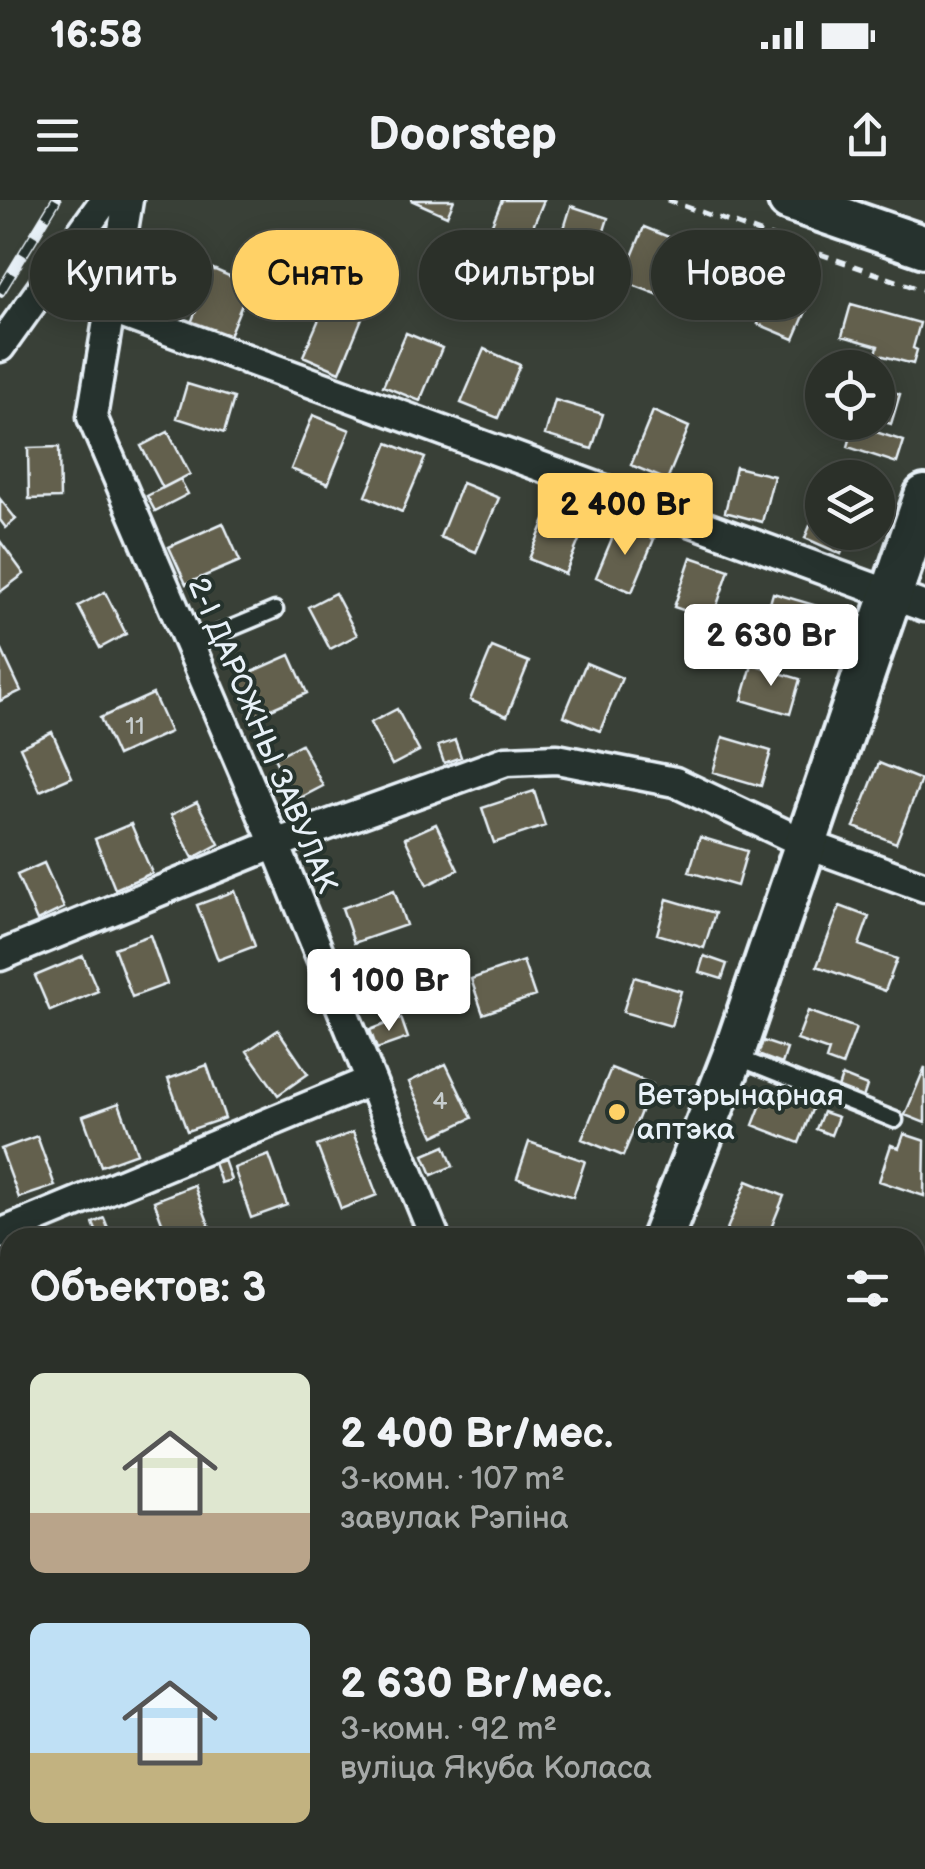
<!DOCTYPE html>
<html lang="ru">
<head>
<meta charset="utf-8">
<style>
	:root { --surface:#2b3029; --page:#373c35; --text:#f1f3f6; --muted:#a6a9a8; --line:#474b46; --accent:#ffd166 }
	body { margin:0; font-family:"Balsamiq Sans",sans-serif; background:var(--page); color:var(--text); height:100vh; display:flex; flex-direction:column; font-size:38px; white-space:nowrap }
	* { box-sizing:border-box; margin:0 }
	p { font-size:32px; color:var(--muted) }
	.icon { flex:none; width:55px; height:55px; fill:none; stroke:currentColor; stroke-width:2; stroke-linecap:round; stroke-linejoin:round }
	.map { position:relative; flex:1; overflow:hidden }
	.details { position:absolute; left:0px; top:1028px; width:925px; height:642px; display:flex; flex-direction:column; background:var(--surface); border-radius:30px 30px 0 0; box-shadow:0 5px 25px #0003,0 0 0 2px var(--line) }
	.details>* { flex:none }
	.top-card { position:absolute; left:30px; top:30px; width:865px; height:90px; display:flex; gap:20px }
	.tools { position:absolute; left:805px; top:150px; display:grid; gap:20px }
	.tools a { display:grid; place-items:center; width:90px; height:90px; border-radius:50%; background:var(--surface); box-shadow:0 5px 25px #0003,0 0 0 2px var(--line); font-size:50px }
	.price { position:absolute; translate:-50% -85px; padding:0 22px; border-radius:10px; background:#fff; color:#222; font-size:32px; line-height:65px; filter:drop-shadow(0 2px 5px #0008) }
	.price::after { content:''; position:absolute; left:50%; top:60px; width:30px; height:22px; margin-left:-15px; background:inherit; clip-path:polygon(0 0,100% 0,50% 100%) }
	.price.selected { background:var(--accent); color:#111 }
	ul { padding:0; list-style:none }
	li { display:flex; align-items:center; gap:30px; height:250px; padding:0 30px }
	li span { display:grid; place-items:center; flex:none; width:280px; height:200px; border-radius:15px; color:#555 }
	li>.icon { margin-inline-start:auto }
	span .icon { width:120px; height:120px; fill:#fffc; stroke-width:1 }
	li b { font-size:42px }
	h2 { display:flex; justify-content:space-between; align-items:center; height:120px; padding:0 30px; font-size:42px }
	.pill { padding:0 35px; border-radius:45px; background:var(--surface); box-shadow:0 5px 25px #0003,0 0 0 2px var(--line); font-size:35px; line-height:90px }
	.pill.selected { background:var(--accent); color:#111 }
	.status { display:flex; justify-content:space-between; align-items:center; height:70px; padding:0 50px; background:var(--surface); direction:ltr }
	.status svg { height:28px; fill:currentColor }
	header { display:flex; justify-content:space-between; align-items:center; height:130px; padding:0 30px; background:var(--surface); font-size:45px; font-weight:700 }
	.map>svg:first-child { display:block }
</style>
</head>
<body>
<div class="status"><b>16:58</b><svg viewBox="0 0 49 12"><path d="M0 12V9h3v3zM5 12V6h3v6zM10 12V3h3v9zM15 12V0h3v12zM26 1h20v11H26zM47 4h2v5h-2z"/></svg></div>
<header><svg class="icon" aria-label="menu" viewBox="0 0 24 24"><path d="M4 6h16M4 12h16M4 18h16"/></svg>Doorstep<svg class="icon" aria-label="share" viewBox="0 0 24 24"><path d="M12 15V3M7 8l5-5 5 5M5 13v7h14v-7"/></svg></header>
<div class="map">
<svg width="925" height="1669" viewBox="0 0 925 1669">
	<rect width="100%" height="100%" fill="#394037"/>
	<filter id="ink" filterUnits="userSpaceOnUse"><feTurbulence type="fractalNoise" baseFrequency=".01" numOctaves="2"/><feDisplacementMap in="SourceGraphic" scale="20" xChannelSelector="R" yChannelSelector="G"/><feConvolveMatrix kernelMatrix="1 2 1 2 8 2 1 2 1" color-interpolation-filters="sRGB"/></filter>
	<g filter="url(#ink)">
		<path fill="#64604e" stroke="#e8f1f8" stroke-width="2.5" d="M411,0H454L447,16Z
			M502,0H544L523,51L487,36Z
			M571,6L608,18L583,98L546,87Z
			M644,27L681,42L659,95L622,81Z
			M713,47L749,62L727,116L691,100Z
			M213,69L250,85L228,138L191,123Z
			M780,71L817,86L794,139L758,124Z
			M326,103L362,118L340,172L303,156Z
			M851,104L920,123L913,148L917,150L913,164L876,154L878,146L842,136Z
			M406,133L442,148L420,201L383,186Z
			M484,149L520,165L498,218L461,203Z
			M187,184L234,198L224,233L177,218Z
			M878,187L900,194L891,224L878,220Z
			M555,200L603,214L592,249L545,235Z
			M653,211L689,227L667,280L631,265Z
			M313,215L350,230L328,284L291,269Z
			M854,225L904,241L897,263L848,247Z
			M168,232L190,274L163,288L141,246Z
			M388,243L425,258L402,312L366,296Z
			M59,247L60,298L29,299L28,248Z
			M736,267L774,276L762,322L725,312Z
			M180,279L188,294L155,311L147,296Z
			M462,283L499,298L476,352L440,337Z
			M822,296V332H850L841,354L805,338Z
			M0,299L16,319L6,328L0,320Z
			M551,306L587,321L565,374L529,359Z
			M223,323L240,361L186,384L169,347Z
			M618,324L654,339L632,392L596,377Z
			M0,341L24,374L0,392Z
			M691,357L729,370L712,420L674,407Z
			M105,392L126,434L100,448L78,406Z
			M335,393L357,435L330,449L308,407Z
			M773,393L821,407L811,442L763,428Z
			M0,446L21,491L0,501Z
			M492,447L529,462L507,516L470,500Z
			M290,455L307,493L253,517L236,479Z
			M586,463L622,478L600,531L564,516Z
			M752,465L800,479L790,514L742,500Z
			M153,494L170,532L117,556L100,518Z
			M397,509L419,551L392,565L370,523Z
			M52,532L72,577L40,591L20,547Z
			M723,537L771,551L761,586L713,572Z
			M455,540L461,557L444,563L438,546Z
			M301,544L323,586L296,600L274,558Z
			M879,563L921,580L896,643L854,627Z
			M534,591L545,626L494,643L482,608Z
			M197,602L219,644L193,658L171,615Z
			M131,624L152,673L115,689L95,639Z
			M436,624L458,670L427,685L405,638Z
			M700,637L747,651L737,686L689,672Z
			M44,663L64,708L37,721L17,675Z
			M394,690L406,725L354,743L342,708Z
			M235,691L255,746L218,760L197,705Z
			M667,699L715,713L704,748L657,734Z
			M840,706L869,717L859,745L897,759L885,791L817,766Z
			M150,735L167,784L132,797L114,748Z
			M424,753L436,788L385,806L373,771Z
			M83,756L98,791L50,811L35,776Z
			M704,756L727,764L722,779L699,772Z
			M523,761L535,796L483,814L471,779Z
			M634,777L681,791L671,826L623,812Z
			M808,811L856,828L842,866L826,860L829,851L797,840Z
			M401,818L408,838L377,849L370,830Z
			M278,830L308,874L278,895L247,851Z
			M763,841L787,849L782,864L758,855Z
			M446,864L472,918L434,936L409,882Z
			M207,865L225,918L187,931L168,879Z
			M925,867V923L905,915Z
			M611,868L652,884L623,956L582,939Z
			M842,876L867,886L863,898L838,888Z
			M767,889L813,907L799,943L753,925Z
			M119,903L137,953L101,966L83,916Z
			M823,912L838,917L831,935L816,929Z
			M353,932L377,995L341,1009L317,946Z
			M904,934L925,941L924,996L879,981L891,945L899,948Z
			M37,936L55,986L19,998L1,949Z
			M529,942L585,961L573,997L517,978Z
			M445,946L453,966L432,975L424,955Z
			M269,955L287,1005L251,1018L234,968Z
			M224,960L231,980L221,983L214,963Z
			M747,981L784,996L767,1038H733L725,1034Z
			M194,985L214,1038H168L154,1001Z
			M104,1018L112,1038H99L93,1023Z
			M1,1072L10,1098V1125L0,1129Z
			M922,1265L925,1267V1329L915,1325V1281Z
			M0,1358L10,1385V1390L0,1393Z
			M915,1601L925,1604L918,1629L915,1627Z
			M5,1626L10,1637V1660H22L27,1669H0V1628Z
			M915,1636L925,1640V1669H901L905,1660H915Z
			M347,1660H375L373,1668Z
			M649,1660H702L698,1669H661L648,1664Z"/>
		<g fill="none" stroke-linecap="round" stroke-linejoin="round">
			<g stroke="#e8f1f8" stroke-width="21">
				<path id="service" d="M191,445L275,410
					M734,856L895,920"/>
			</g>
			<g stroke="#e8f1f8" stroke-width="35">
				<path id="minor" d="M128,0L110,109L925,407
					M110,109L92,217L275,644L435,1038
					M0,147L105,0
					M0,756L275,644L506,561L557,559L675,582L806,644L925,687
					M0,1034L370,881
					M915,1359L925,1362
					M915,1525L925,1497
					M427,1669L430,1660
					M864,1669L867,1660"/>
			</g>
			<g stroke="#e8f1f8" stroke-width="48">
				<path id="secondary" d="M789,0L925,47
					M662,1038L733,856L925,296
					M0,1449L10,1445"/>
			</g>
			<path stroke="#e8f1f8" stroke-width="5" stroke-dasharray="10 8" stroke-linecap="butt" d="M667,0L925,91"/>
			<use href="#service" stroke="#26332d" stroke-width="14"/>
			<use href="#minor" stroke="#26332d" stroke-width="28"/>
			<use href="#secondary" stroke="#26332d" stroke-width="40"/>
			<g stroke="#e8f1f8" stroke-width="11">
				<path id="rail" d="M0,92L56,0"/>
			</g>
			<use href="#rail" stroke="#26332d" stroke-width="8" stroke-dasharray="22" stroke-linecap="butt"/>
		</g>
	</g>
	<circle fill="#ffd166" stroke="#26332d" stroke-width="4" cx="617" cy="912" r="10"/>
	<g text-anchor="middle" stroke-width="8" stroke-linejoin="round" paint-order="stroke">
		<g font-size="25" fill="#c7cdce">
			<text x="135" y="534">11</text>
			<text x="440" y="909">4</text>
		</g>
		<g font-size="30" fill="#e8f1f8" stroke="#26332d">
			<text transform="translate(263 535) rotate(67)" y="10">2-І ДАРОЖНЫ ЗАВУЛАК</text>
		</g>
		<g font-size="30" fill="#e8f1f8" stroke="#26332d" text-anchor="start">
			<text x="637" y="905">Ветэрынарная<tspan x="637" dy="34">аптэка</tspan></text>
		</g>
	</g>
</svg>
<div class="tools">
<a><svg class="icon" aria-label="locate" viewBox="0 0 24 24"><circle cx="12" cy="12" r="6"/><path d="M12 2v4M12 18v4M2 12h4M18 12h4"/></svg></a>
<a><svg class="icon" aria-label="layers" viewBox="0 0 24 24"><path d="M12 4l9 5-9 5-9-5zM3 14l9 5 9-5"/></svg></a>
</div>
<b class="price selected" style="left:625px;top:358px">2 400 Br</b>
<b class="price" style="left:771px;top:489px">2 630 Br</b>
<b class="price" style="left:389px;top:834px">1 100 Br</b>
<div class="top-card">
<a class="pill">Купить</a>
<a class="pill selected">Снять</a>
<a class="pill">Фильтры</a>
<a class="pill">Новое</a>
</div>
<section class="details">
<h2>Объектов: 3<svg class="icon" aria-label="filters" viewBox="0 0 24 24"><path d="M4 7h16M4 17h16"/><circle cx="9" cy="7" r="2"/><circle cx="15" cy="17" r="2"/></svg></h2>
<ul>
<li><span style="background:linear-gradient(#dfe7d0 70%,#b9a48a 0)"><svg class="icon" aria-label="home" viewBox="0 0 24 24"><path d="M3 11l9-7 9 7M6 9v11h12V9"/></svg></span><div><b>2 400 Br/мес.</b><p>3-комн. · 107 m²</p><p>завулак Рэпіна</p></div></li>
<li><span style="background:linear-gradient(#bfe0f5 65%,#c2b280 0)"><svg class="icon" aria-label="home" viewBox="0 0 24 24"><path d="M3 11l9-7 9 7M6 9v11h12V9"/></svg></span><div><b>2 630 Br/мес.</b><p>3-комн. · 92 m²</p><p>вуліца Якуба Коласа</p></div></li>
</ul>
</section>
</div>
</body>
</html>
